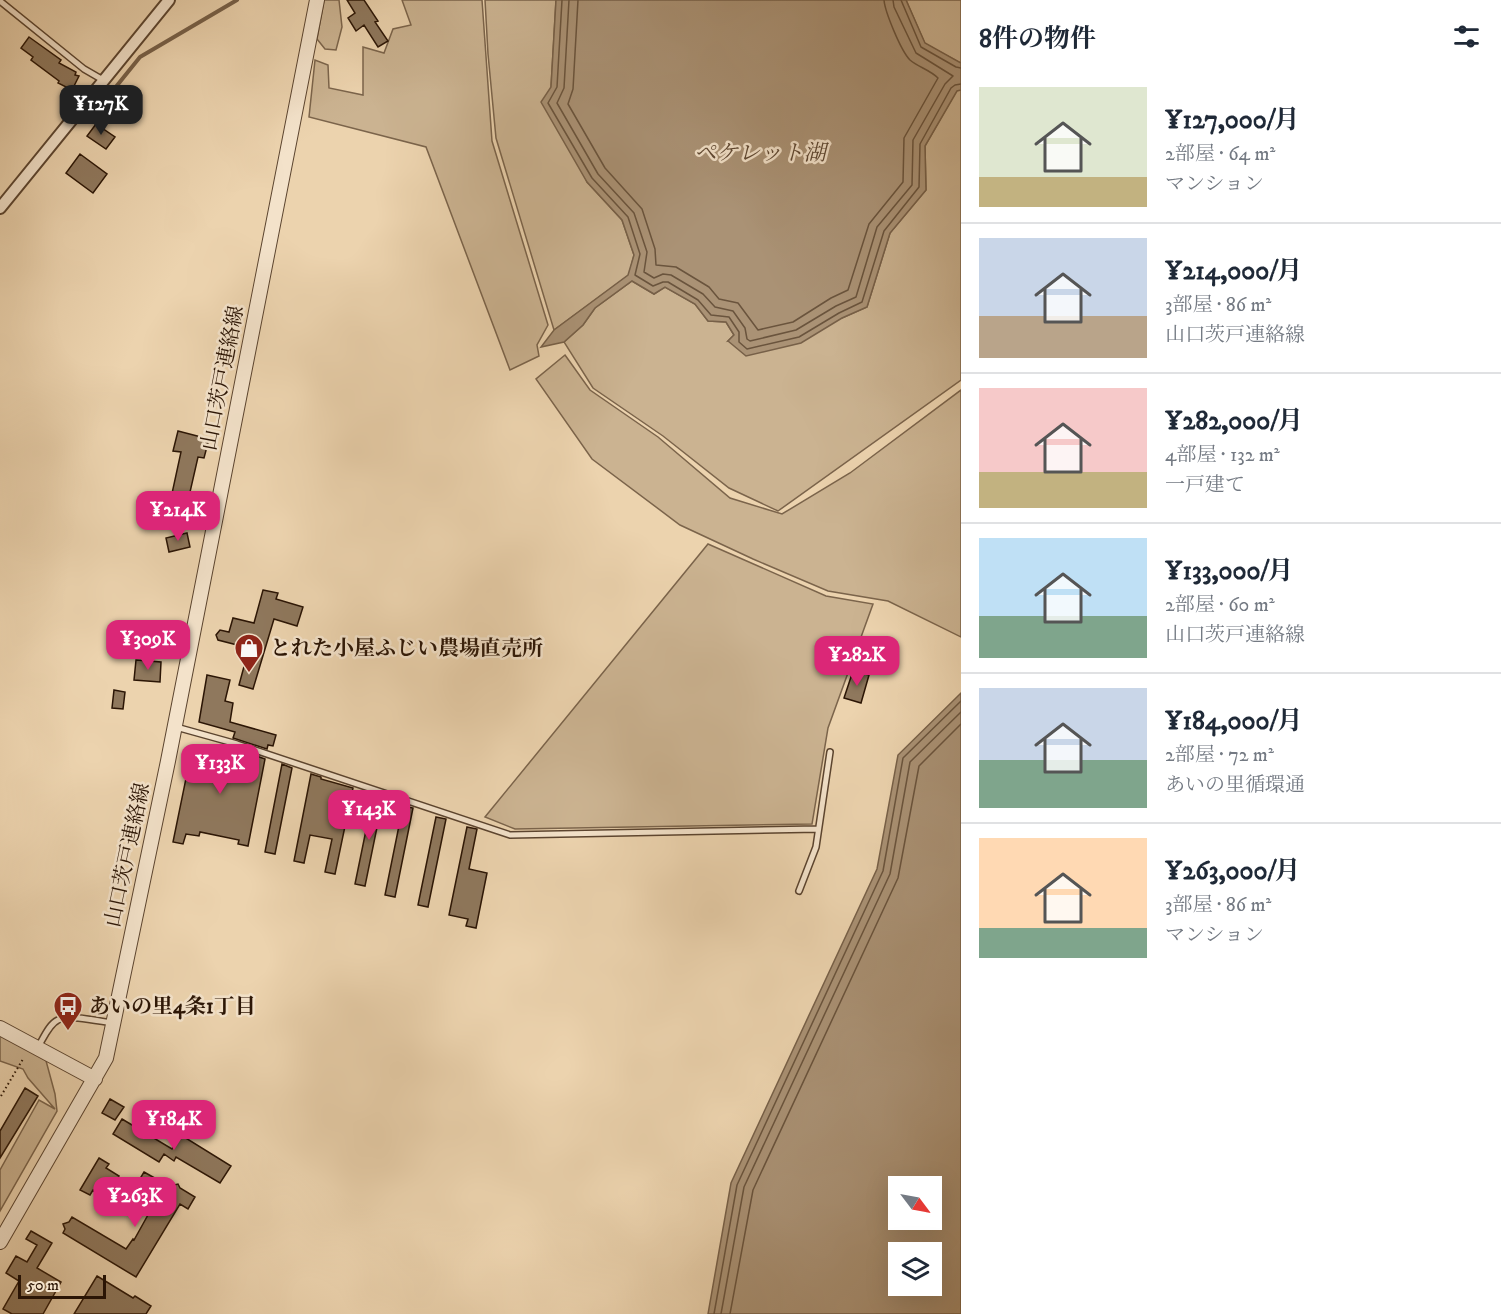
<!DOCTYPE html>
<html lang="ja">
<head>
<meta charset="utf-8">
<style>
	:root { --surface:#fff; --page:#f2f2f3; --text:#1f2937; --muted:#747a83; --line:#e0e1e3; --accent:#db2777 }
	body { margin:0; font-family:"IM FELL DW Pica","Noto Serif JP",serif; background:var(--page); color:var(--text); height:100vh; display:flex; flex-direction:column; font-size:22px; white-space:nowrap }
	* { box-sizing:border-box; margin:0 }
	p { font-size:20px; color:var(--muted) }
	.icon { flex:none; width:33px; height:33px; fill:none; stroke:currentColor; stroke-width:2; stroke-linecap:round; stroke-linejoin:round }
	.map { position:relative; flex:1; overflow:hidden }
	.sheet { display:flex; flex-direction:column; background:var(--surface); width:540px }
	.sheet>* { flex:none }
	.needle { width:39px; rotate:122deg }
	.buttons { position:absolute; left:888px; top:1176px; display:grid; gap:12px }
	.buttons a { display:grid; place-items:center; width:54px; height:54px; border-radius:0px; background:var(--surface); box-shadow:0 6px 24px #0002; font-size:30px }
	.scale { position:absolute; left:18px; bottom:15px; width:88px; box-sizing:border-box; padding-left:6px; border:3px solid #2b1505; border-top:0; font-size:16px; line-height:21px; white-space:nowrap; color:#2b1505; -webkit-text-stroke:4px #f3e2ca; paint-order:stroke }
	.price { position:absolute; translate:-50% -51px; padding:0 14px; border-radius:12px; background:var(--accent); color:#fff; font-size:20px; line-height:39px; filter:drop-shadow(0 2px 3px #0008) }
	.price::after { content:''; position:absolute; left:50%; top:36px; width:18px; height:14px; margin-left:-9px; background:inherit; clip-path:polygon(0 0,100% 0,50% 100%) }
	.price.selected { background:#222; color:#fff }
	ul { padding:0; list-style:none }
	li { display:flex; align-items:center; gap:18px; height:150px; padding:0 18px }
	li+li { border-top:2px solid var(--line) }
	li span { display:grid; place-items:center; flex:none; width:168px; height:120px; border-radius:0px; color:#555 }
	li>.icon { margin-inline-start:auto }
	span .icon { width:72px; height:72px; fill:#fffc; stroke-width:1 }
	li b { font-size:26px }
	h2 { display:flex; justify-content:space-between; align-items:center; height:72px; padding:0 18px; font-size:26px }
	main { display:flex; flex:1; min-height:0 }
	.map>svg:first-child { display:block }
</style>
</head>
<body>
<main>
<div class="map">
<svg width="961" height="1314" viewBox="0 0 961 1314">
	<rect width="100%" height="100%" fill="#ecd3ae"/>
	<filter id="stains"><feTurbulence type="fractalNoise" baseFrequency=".00333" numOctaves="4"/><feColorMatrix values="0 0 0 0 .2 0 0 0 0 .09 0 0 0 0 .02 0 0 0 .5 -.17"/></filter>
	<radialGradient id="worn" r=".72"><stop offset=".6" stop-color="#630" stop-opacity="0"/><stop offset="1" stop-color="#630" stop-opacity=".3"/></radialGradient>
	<path fill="#cbb391" stroke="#7b644b" stroke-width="1.5" d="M324,0H339L342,27L336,50L325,49L317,39Z
		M402,0H482L492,141L548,325L537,345L539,356L510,370L426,147L309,117L315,60L328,65L329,88L363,95V47L384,53L393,29L411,25Z
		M485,0H556L551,87L587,182L622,220L634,255L629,275L554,330L496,138L488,54Z
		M906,0H961V63L925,44Z
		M957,90H961V380L778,511L729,488L663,436L593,388L564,342L583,325L595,308L632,281L654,294L665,287L695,304L708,321L726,322L734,335L728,341L842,318L867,307L890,233L926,190L925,146Z
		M565,355L590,390L658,437L730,498L782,514L850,473L961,390V637L888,601L828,591L753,559L680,525L592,459L536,379Z
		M708,544L826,596L873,604L828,728L812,824L515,829L485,817Z
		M0,1035L45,1057L55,1094L57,1111L0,1211V1170L39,1100L55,1109L28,1078L23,1069L0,1061Z"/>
	<path fill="#aa9275" stroke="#776048" stroke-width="1.5" fill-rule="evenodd" d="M556,0H906L925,43L961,63V90L957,91L925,146L926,190L890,233L867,307L842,318L801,343L746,356L728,341L734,335L726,322L708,321L695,304L665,287L654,294L632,281L595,308L583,325L564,342L541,347L554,330L628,275L634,255L622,220L587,182L541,102L551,87Z
		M961,693V1314H708L731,1183L877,869L898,755ZM898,1186H932V1220H898ZM898,1252H932V1286H898Z"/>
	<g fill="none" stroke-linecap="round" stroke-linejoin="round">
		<path stroke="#6a543d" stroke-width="1.5" d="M562,0L557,87L548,103L592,178L628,217L640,254L635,275L653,286L663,282H668L698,300L711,315L729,317L739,332V342L747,349L799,337L839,313L862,302L884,231L919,187L920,144L951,88L955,85L961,84
			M569,0L564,88L557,103L598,174L634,213L647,252L644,272L654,278L663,274L671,275L703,294L715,307L733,311L745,328L747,339L750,341L796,330L836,306L856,297L877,227L912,185L913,140L945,84L953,76L916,53L894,7L893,0
			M578,0L573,89L568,104L605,168L642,209L655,249L656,265L676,267L709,287L719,299L738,303L758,330L793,322L831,298L848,290L869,224L903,182L904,138L938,78C930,70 918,67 910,60C901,51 885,12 884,0
			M901,0L921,47L956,67L961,68
			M714,1314L737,1185L883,871L903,758L961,701
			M721,1314L744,1187L890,874L910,762L961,712
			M730,1314L753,1190L898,878L919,766L961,724"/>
		<path stroke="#776048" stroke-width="4" d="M94,114L140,57L237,0"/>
	</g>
	<path fill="#8f785d" stroke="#2b1505" stroke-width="1.5" d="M347,0H364L378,21L375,22L388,41L378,47L364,25L356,31L348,18L355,13Z
		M29,37L61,60L59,63L76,72L75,75L79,76L72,90L58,83L59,81L31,60L33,57L21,48Z
		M96,124L115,137L106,149L87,136Z
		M80,154L107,174L93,193L66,173Z
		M178,431L209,439L204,458L198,457L185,514L183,513L185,522L168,518L170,512H168L181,452L173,451Z
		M187,533L190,547L169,552L166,538Z
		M263,590L278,593L276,599L303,607L297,626L274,619L253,689L239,685L249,648L218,640L216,635L220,630L229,632L233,618L254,623Z
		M136,660L161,662L160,682L134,680Z
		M853,671L869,675L861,703L844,698Z
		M207,675L230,680L225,701L233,703L230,722L276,735L273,746L268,745L267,749L233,738L235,732L199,722Z
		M114,690L125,692L123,709L112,708Z
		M207,745L231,750V747L265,759L248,846L238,844L239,840L200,832L199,836L186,834L183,844L173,842L191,754L204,756Z
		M282,764L292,768L275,854L265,852Z
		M311,774L321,777V779L353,788L335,874L325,872L332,839L310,835L304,863L294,861Z
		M373,796L383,798L365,886L355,884Z
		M403,806L413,808L395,897L385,895Z
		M436,817L446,819L428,907L418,905Z
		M467,827L477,829L469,869L487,873L476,928L466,926L468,919L449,915Z
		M25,1088L38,1096L0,1158V1131Z
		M110,1099L124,1107L115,1120L102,1113Z
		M122,1119L172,1149L181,1135L231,1166L220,1183L176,1157L174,1161L164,1154L159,1162L113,1134Z
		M99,1158L109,1164L106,1168L119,1176L106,1197L93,1190L90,1195L80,1190Z
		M144,1172L167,1185L169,1182L174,1185L178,1184L180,1188L195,1197L188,1209L180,1204L136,1277L63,1233L65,1229L63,1224L69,1222L72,1217L126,1249L133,1239L134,1240L159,1195L138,1182Z
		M31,1231L52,1243L37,1268L61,1282L43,1314H12L3,1309L19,1281L6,1273L16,1256L27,1262L37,1245L26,1239Z
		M97,1276L133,1298L135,1296L151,1306L146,1314H74Z"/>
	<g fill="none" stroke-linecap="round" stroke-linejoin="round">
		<g stroke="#5b442f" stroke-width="8">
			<path id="service" d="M0,1L84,69L103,80
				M176,727L237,744L510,835L818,829
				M799,891L816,847L830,752
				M38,1047C43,1039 49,1024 58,1020C70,1014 98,1021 112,1023"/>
		</g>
		<g stroke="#5b442f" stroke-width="14">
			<path id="minor" d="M0,208L169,0"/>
		</g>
		<g stroke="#5b442f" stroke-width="16">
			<path id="tertiary" d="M0,1028L95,1079
				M0,1242L106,1058L168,761L317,0"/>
		</g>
		<path stroke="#2b1505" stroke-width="2" stroke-dasharray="1.5 3" stroke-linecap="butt" d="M1,1096L23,1059"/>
		<use href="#service" stroke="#f3e2ca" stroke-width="5"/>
		<use href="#minor" stroke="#f3e2ca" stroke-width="10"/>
		<use href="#tertiary" stroke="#f3e2ca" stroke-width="14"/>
	</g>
	<defs>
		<g id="shop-pin" transform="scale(1.5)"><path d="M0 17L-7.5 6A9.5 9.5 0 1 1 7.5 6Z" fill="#8f2418" stroke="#f3e2ca"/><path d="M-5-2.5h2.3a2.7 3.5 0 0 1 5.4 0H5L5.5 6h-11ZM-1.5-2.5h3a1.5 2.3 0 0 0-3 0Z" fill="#fff"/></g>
		<g id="bus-pin" transform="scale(1.5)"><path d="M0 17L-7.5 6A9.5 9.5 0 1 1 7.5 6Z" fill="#8f2418" stroke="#f3e2ca"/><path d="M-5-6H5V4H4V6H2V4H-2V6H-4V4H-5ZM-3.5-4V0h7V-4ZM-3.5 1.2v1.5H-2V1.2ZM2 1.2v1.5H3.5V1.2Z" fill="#fff"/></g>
	</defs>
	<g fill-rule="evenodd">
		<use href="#shop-pin" x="249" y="648"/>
		<use href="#bus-pin" x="68" y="1006"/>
	</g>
	<g text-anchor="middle" stroke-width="5" stroke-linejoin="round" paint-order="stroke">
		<g font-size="21" fill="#2b1505" stroke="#f3e2ca">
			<text transform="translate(222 378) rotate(-79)" y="7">山口茨戸連絡線</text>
			<text transform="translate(127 855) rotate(-78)" y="7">山口茨戸連絡線</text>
		</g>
		<g font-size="21" font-weight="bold" fill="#2b1505" stroke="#f3e2ca" text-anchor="start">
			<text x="270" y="655">とれた小屋ふじい農場直売所</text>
			<text x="89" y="1013">あいの里4条1丁目</text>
		</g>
		<g font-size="22" font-style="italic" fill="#5e4732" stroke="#f3e2ca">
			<text x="760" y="160">ペケレット湖</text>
		</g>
	</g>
	<rect width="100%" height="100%" filter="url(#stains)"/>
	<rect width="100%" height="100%" fill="url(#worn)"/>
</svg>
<div class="buttons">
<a><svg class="needle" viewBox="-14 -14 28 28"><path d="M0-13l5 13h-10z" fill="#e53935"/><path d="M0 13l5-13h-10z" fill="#747a83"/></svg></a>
<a><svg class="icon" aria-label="layers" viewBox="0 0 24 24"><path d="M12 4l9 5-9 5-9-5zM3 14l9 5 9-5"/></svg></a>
</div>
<div class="scale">50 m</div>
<b class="price selected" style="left:101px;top:136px">¥127K</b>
<b class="price" style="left:178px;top:542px">¥214K</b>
<b class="price" style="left:148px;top:671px">¥309K</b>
<b class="price" style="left:857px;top:687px">¥282K</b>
<b class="price" style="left:220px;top:795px">¥133K</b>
<b class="price" style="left:369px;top:841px">¥143K</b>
<b class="price" style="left:174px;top:1151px">¥184K</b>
<b class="price" style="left:135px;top:1228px">¥263K</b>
</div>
<section class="sheet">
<h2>8件の物件<svg class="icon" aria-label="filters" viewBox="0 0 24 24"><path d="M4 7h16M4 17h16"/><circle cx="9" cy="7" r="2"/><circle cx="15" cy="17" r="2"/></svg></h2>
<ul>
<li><span style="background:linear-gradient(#dfe7d0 75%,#c2b280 0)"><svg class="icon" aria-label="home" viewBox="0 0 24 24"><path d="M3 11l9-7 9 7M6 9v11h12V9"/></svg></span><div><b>¥127,000/月</b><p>2部屋 · 64 m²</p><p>マンション</p></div></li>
<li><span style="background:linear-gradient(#c9d6e8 65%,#b9a48a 0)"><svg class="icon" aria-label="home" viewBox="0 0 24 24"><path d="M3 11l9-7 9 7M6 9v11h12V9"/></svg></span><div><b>¥214,000/月</b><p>3部屋 · 86 m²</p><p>山口茨戸連絡線</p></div></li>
<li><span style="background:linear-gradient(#f6c9c9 70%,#c2b280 0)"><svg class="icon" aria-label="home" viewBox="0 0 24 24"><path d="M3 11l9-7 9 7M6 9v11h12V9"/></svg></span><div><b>¥282,000/月</b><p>4部屋 · 132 m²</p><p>一戸建て</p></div></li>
<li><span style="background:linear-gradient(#bfe0f5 65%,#7fa58c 0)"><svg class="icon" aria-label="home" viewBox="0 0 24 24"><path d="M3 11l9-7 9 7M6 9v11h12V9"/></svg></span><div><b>¥133,000/月</b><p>2部屋 · 60 m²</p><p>山口茨戸連絡線</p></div></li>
<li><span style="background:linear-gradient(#c9d6e8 60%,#7fa58c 0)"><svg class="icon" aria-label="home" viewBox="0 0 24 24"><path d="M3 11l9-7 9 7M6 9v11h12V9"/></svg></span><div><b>¥184,000/月</b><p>2部屋 · 72 m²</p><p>あいの里循環通</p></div></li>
<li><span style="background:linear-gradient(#ffd9b3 75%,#7fa58c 0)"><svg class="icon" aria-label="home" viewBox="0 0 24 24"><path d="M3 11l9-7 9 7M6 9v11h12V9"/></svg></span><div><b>¥263,000/月</b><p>3部屋 · 86 m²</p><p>マンション</p></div></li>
</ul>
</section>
</main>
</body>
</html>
